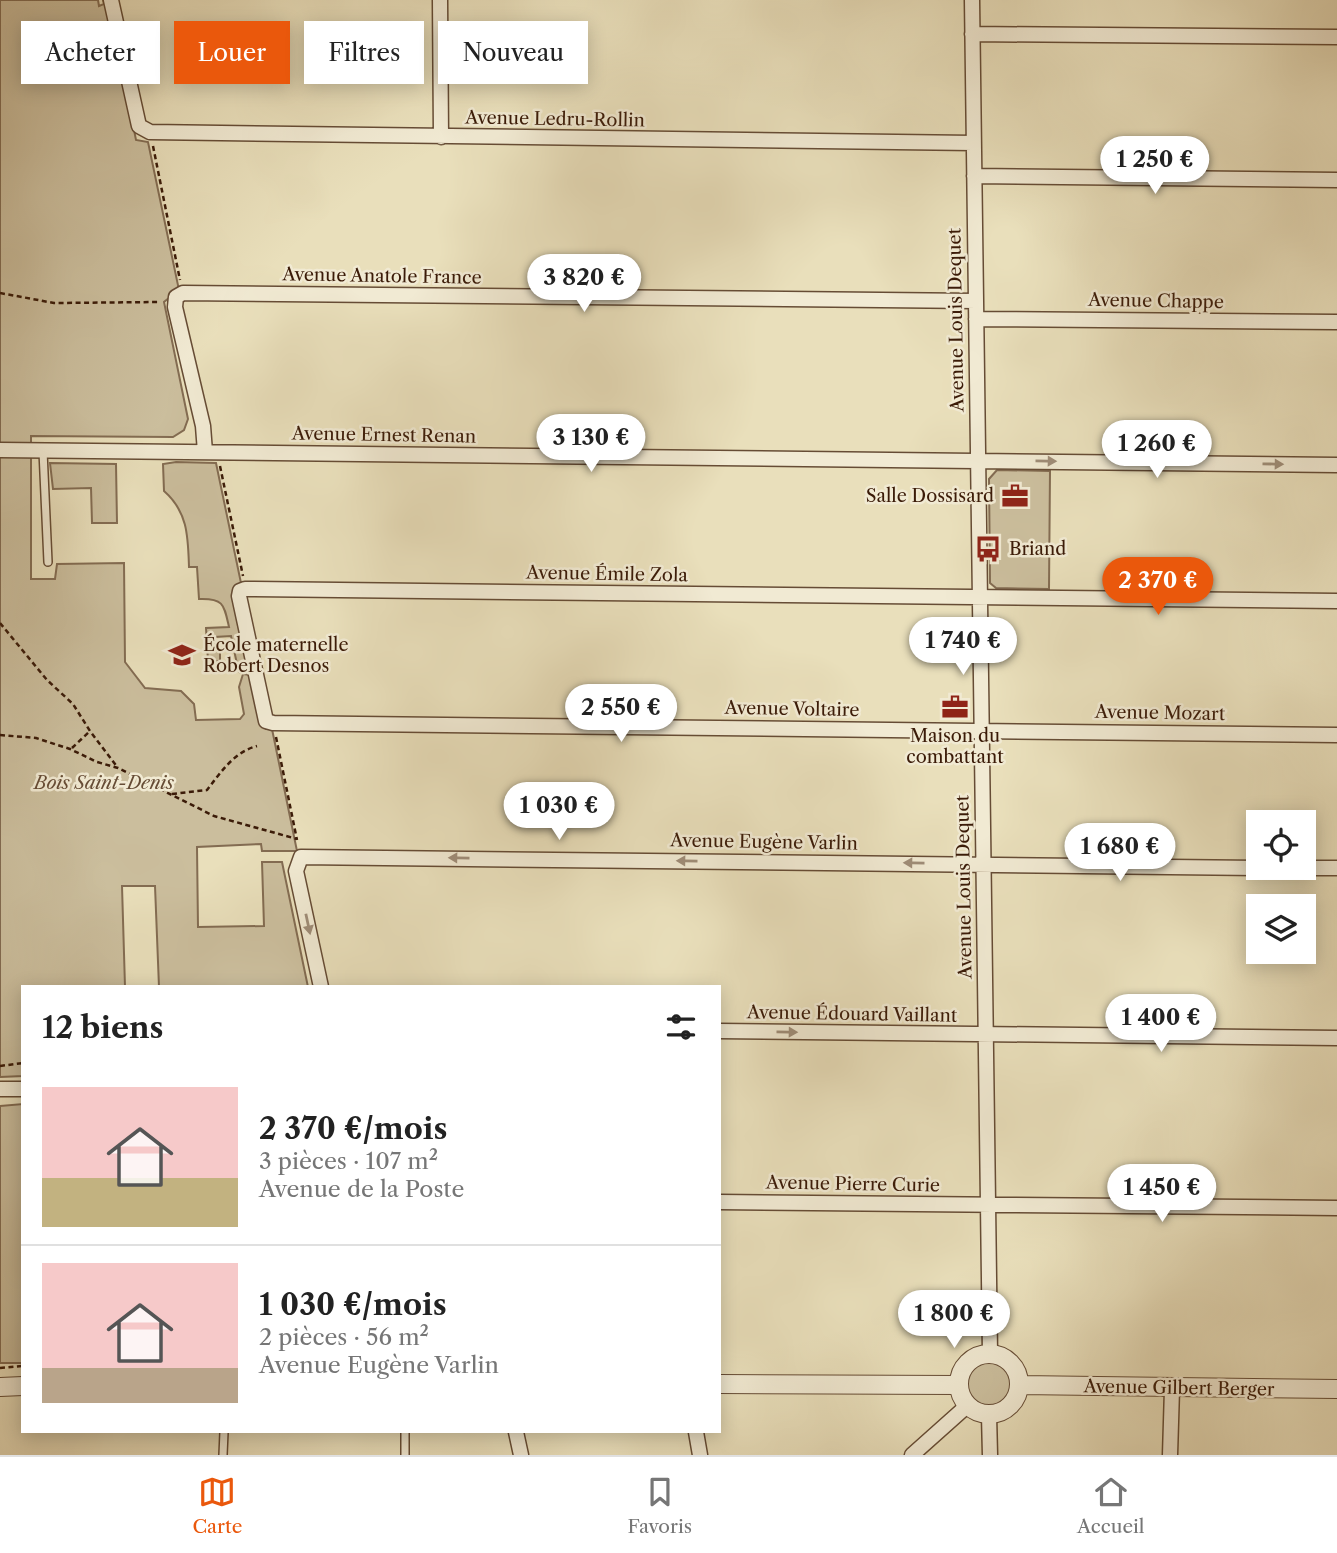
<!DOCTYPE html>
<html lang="fr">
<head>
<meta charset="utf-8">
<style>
	:root { --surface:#fff; --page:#f6f6f6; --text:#222; --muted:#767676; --line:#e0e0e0; --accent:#ea580c }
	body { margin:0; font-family:"Libre Caslon Text",serif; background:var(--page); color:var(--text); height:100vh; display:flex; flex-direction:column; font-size:26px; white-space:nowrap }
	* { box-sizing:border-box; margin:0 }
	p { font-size:23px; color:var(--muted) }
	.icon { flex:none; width:38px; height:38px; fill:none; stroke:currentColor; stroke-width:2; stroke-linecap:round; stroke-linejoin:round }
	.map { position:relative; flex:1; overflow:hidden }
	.side { position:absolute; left:21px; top:985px; width:700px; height:448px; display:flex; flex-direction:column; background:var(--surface); border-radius:0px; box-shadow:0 4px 18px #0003 }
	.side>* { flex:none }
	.top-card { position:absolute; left:21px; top:21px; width:700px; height:63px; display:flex; gap:14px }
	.fabs { position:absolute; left:1246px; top:810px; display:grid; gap:14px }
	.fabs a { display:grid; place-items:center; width:70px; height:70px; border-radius:0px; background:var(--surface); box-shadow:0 4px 18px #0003; font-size:35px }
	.price { position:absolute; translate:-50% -60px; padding:0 16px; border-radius:24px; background:#fff; color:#222; font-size:23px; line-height:46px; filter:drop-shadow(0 2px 4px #0008) }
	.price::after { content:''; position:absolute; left:50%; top:42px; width:21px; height:16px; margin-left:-10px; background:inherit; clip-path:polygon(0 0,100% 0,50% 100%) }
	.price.selected { background:var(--accent); color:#fff }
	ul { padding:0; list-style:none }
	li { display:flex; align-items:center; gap:21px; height:175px; padding:0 21px }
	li+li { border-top:2px solid var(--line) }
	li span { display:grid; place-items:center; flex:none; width:196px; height:140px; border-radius:0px; color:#555 }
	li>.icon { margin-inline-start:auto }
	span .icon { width:84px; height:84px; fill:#fffc; stroke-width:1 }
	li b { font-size:30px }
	h2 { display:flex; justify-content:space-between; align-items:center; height:84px; padding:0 21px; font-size:30px }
	.tag { padding:0 24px; border-radius:0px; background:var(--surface); box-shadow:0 4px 18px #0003; font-size:24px; line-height:63px }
	.tag.selected { background:var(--accent); color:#fff }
	.tab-bar { display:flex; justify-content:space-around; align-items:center; height:98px; border-top:2px solid var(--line); background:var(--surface); font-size:19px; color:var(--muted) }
	.tab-bar a { display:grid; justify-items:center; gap:4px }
	.tab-bar .selected { color:var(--accent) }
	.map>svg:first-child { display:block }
</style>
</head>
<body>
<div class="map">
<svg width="1337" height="1455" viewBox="0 0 1337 1455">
	<rect width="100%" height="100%" fill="#e9dfbb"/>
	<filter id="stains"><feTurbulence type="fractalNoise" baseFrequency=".00286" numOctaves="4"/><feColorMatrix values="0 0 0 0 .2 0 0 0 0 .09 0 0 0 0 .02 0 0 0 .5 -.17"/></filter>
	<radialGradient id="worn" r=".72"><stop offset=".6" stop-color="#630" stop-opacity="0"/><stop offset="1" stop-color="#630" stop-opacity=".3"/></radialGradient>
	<path fill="#cbbe9d" stroke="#836c52" stroke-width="2" d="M0,0H98L99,6L104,4L103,0H108L136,140L148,142L179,290L164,302L188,419L184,430L173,437L31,436V579H55L57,564L124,563L125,662L145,688L181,691L194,704L196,720L240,719L244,714L239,687L243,674L250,675L260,722L266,729H272L297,851H262L261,844L197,847L198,927L264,926L262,862H282L308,987H159L155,886H122L125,987H23V1076L0,1077Z
		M176,462L216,463L241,583L235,587L247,661L241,666L237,664L231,636L215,637V648L220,649V661H208L206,628L229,627C224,605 224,598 199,599L197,567H189C188,537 188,512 164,491L163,464Z
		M50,463L116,464L117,523H92L91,488L53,489Z
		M997,470L1050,471L1049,589L996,588L990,583L989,479Z
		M23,1104V1363H0V1106Z
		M965 1385a24 24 0 1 1 48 0a24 24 0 1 1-48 0Z"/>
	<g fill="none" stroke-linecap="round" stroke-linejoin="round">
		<g stroke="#664c35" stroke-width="10">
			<path id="service" d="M43,451L48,562
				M242,669L254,668
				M223,1455L224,1432
				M405,1455V1432"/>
		</g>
		<g stroke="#664c35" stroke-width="17">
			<path id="minor" d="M111,0L139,126L150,132L973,143
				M440,0L441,137
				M972,0L990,1354
				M972,34L1337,37
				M974,176L1337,180
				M976,319L1337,322
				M0,450L1337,465
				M205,452L203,426L175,307L176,297L183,293L976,301
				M1337,601L245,589L240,591L239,596L266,721L273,723L1337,735
				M1299,868H1337
				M321,987L296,871L301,857L1258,868
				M719,1031L1337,1038
				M0,1089H23
				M719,1202L1337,1208
				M989,1415L990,1455
				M516,1432L521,1455
				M696,1432L700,1455
				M912,1455L968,1405
				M1170,1455L1172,1389"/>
		</g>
		<g stroke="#664c35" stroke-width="20">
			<path id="tertiary" d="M959 1384a30 30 0 1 1 60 0a30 30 0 1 1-60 0Z
				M719,1384L959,1385
				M1020,1385L1337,1389
				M0,1387L23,1386"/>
		</g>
		<path stroke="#3b1b08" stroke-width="2.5" stroke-dasharray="5 3.5" stroke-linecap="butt" d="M153,146L180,280
			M0,293L54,303L160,302
			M220,466L243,576
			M0,623L47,680L73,704L90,731L118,768
			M0,735L36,738L70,749L97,762L118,768L214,816L297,839
			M276,737L297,840
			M72,748L90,731
			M172,794L207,790C221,772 234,752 257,746
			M0,1066L23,1063
			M0,1368L23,1366"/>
		<use href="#service" stroke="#f1ead3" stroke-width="7"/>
		<use href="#minor" stroke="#f1ead3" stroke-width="14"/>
		<use href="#tertiary" stroke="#f1ead3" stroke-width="18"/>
	</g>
	<defs><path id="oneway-solid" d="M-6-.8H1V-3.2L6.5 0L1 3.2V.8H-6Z" transform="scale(1.75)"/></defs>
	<g fill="#9f8d78">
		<use href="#oneway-solid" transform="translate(1046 461) rotate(1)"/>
		<use href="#oneway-solid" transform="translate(1273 464) rotate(1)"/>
		<use href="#oneway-solid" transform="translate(459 858) rotate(-179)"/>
		<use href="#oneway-solid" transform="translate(687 861) rotate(-179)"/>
		<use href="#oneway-solid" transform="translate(914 863) rotate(-179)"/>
		<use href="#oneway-solid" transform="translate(308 924) rotate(78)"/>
		<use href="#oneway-solid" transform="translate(787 1032) rotate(1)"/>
	</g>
	<defs>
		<g id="office-bare" transform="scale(2.1)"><path d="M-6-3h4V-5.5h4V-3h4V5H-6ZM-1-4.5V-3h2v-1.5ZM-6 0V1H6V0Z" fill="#8f2418" stroke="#f1ead3" stroke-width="2.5" paint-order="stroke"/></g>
		<g id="bus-bare" transform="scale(2.1)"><path d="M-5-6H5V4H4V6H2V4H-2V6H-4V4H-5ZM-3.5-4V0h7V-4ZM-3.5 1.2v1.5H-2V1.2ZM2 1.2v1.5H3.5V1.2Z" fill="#8f2418" stroke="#f1ead3" stroke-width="2.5" paint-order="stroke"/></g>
		<g id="school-bare" transform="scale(2.1)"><path d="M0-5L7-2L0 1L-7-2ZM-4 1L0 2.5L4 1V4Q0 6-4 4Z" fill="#8f2418" stroke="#f1ead3" stroke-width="2.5" paint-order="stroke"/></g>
	</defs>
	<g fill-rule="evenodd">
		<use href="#office-bare" x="1015" y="496"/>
		<use href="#bus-bare" x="988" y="549"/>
		<use href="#school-bare" x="182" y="655"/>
		<use href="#office-bare" x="955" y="707"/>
	</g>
	<g text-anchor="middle" stroke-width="5" stroke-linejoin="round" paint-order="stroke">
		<g font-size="18" fill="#3b1b08" stroke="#f1ead3">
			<text transform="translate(555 119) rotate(1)" y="6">Avenue Ledru-Rollin</text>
			<text transform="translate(382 276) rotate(1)" y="6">Avenue Anatole France</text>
			<text transform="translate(1156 301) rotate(1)" y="6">Avenue Chappe</text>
			<text transform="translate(956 320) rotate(-91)" y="6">Avenue Louis Dequet</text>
			<text transform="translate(384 435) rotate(1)" y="6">Avenue Ernest Renan</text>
			<text transform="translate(607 574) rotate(1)" y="6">Avenue Émile Zola</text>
			<text transform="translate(792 709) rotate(1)" y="6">Avenue Voltaire</text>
			<text transform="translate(1160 713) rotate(1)" y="6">Avenue Mozart</text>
			<text transform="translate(764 842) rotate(1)" y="6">Avenue Eugène Varlin</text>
			<text transform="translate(964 887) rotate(-91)" y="6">Avenue Louis Dequet</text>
			<text transform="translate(852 1014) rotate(1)" y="6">Avenue Édouard Vaillant</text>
			<text transform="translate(853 1184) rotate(1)" y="6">Avenue Pierre Curie</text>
			<text transform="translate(1179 1388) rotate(1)" y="6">Avenue Gilbert Berger</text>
		</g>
		<g font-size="18" fill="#3b1b08" stroke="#f1ead3" text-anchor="start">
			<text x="994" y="502" text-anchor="end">Salle Dossisard</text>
			<text x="1009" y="555">Briand</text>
			<text x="203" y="651">École maternelle<tspan x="203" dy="21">Robert Desnos</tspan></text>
			<text x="955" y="742" text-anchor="middle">Maison du<tspan x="955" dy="21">combattant</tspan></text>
		</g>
		<g font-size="18" font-style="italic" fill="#664c35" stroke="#f1ead3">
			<text x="104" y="789">Bois Saint-Denis</text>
		</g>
	</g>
	<rect width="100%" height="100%" filter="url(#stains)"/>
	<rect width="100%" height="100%" fill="url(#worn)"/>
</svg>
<div class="fabs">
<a><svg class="icon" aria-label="locate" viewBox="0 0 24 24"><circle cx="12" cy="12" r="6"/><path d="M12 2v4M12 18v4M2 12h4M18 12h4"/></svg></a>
<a><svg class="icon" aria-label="layers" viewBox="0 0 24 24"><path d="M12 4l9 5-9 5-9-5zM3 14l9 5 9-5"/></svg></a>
</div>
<b class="price" style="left:1155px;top:196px">1 250 €</b>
<b class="price" style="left:584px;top:314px">3 820 €</b>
<b class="price" style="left:591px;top:474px">3 130 €</b>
<b class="price" style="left:1157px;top:480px">1 260 €</b>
<b class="price selected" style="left:1158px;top:617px">2 370 €</b>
<b class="price" style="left:963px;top:677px">1 740 €</b>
<b class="price" style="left:621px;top:744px">2 550 €</b>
<b class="price" style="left:559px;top:842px">1 030 €</b>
<b class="price" style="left:1120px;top:883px">1 680 €</b>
<b class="price" style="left:1161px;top:1054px">1 400 €</b>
<b class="price" style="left:1162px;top:1224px">1 450 €</b>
<b class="price" style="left:954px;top:1350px">1 800 €</b>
<div class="top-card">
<a class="tag">Acheter</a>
<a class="tag selected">Louer</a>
<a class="tag">Filtres</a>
<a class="tag">Nouveau</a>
</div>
<section class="side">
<h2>12 biens<svg class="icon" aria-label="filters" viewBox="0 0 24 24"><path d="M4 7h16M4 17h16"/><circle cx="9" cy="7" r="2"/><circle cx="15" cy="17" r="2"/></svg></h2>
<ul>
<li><span style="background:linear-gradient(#f6c9c9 65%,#c2b280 0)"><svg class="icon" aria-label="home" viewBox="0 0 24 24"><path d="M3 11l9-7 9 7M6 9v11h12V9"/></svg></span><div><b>2 370 €/mois</b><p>3 pièces · 107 m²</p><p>Avenue de la Poste</p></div></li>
<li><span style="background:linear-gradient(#f6c9c9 75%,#b9a48a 0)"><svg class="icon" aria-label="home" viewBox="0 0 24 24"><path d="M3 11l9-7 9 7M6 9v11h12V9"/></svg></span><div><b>1 030 €/mois</b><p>2 pièces · 56 m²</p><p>Avenue Eugène Varlin</p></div></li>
</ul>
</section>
</div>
<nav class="tab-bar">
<a class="selected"><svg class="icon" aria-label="map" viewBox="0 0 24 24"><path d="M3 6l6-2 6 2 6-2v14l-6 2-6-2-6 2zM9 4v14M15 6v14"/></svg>Carte</a>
<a><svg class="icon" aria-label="saved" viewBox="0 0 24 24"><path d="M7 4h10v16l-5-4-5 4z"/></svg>Favoris</a>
<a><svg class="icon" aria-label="home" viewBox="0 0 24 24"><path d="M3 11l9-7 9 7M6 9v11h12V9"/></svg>Accueil</a>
</nav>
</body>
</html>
